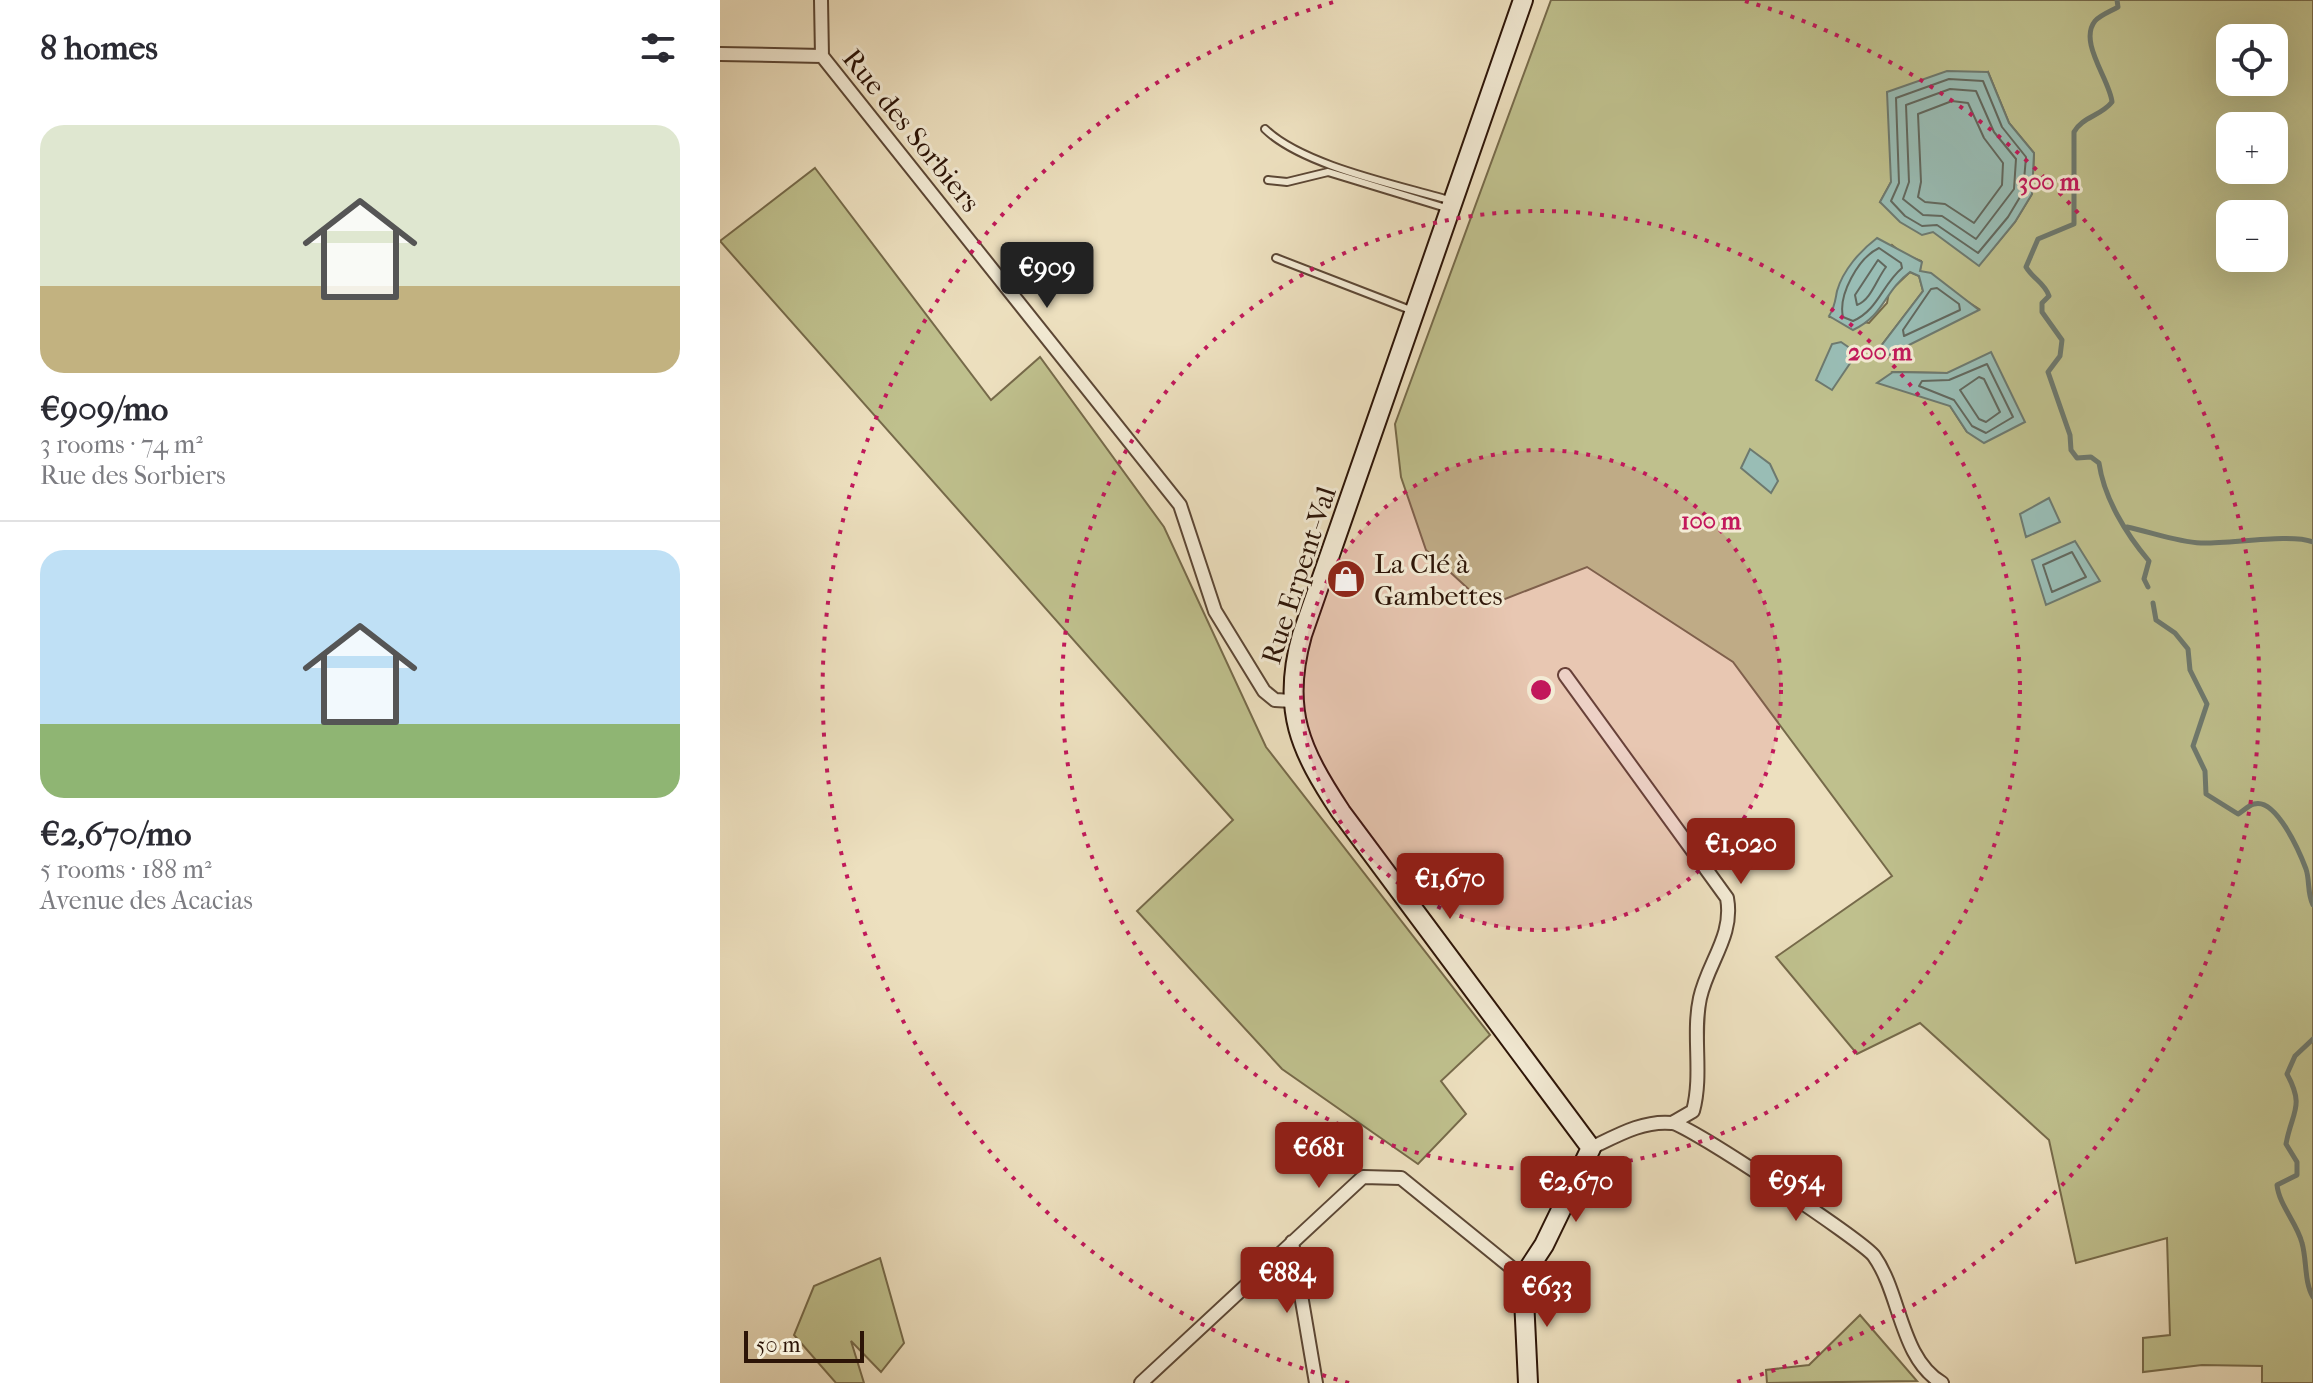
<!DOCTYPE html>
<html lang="en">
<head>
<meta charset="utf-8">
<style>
	:root { --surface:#fff; --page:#f2f2f3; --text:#2b2b33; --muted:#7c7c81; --line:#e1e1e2; --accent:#8f2418 }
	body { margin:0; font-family:"IM FELL French Canon",serif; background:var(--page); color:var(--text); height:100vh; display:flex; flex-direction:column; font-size:30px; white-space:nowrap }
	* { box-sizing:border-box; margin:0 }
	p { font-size:26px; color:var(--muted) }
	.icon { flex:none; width:44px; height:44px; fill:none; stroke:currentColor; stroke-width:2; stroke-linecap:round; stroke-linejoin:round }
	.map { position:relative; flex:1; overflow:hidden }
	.side { display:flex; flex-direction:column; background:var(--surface); width:720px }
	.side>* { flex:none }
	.buttons { position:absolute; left:1496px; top:24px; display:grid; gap:16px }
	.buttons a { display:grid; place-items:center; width:72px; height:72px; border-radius:16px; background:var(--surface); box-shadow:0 8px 32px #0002; font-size:40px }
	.scale { position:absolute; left:24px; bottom:20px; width:120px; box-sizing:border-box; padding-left:8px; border:4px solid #2c1407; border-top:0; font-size:22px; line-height:28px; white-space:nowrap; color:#2c1407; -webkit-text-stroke:6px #f3ebd5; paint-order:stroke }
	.price { position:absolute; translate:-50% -68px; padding:0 18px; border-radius:8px; background:var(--accent); color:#fff; font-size:26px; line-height:52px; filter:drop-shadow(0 2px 4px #0008) }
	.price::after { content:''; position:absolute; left:50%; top:48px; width:24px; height:18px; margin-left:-12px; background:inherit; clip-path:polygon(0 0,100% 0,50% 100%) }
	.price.selected { background:#222; color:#fff }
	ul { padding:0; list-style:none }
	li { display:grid; align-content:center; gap:16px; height:424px; padding:0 40px }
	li+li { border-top:2px solid var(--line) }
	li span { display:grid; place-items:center; height:248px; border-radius:24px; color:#555 }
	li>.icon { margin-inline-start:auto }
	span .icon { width:144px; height:144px; fill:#fffc; stroke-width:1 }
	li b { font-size:34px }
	h2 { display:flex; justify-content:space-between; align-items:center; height:96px; padding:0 40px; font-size:34px }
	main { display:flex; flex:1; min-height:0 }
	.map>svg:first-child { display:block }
</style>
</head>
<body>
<main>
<section class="side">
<h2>8 homes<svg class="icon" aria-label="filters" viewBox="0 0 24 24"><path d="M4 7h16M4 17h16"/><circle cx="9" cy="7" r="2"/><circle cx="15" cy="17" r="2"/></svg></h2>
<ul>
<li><span style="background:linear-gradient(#dfe7d0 65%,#c2b280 0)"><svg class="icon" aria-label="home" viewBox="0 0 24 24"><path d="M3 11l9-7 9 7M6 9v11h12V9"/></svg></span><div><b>€909/mo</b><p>3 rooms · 74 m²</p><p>Rue des Sorbiers</p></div></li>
<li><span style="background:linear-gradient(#bfe0f5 70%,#8fb573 0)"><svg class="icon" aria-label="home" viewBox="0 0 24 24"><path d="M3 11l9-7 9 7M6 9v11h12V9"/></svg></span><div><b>€2,670/mo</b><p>5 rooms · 188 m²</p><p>Avenue des Acacias</p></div></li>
</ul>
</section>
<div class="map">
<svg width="1593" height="1383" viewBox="0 0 1593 1383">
	<rect width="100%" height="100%" fill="#ede0bf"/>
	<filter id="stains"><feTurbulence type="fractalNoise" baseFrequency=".0025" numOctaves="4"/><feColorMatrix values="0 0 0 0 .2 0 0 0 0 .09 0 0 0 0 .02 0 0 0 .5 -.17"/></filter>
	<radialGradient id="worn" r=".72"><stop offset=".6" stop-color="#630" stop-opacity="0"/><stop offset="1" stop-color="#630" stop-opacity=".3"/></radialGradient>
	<path fill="#bfc08d" stroke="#766a4a" stroke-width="2" fill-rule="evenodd" d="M831,0H1593V1383H1542V1366L1482,1365L1423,1372V1338L1450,1335L1447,1238L1356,1263L1329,1140L1200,1023L1137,1054L1056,957L1172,876L1013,662L867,567L767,606L706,550L681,477L675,424ZM1510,38H1554V82H1510ZM1268,72L1289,123L1314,153L1312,194L1295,222L1259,265L1213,231L1160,202L1171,182ZM1510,126H1554V170H1510ZM1510,214H1554V258H1510ZM1172,245L1183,254L1201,261L1200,271L1259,309L1158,350L1203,291L1199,276L1190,272L1169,292L1167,303L1149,323L1110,317ZM1174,372L1227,373L1247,432L1230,406Z
		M95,168L271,400L320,357L444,527L546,747L770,1035L721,1081L746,1114L698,1164L562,1069L417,911L513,820L0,241Z
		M160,1258L184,1343L161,1372L131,1341L144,1383H116L74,1335L94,1286Z
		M1140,1315L1197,1381L1047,1383L1046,1370L1089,1365Z"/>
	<path fill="#99bdb5" stroke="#6d796f" stroke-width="2" d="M1227,71L1268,72L1289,123L1314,153L1312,194L1295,222L1259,266L1213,232L1202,235L1180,222L1160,202L1171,182L1167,92Z
		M1157,238L1202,262L1200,271L1211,273L1259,310L1167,356L1158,350L1203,291L1199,276L1190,272C1164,291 1165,315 1133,330L1109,316C1115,307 1115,301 1117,291C1123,270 1140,251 1157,238Z
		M1121,342L1137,353L1112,390L1096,380L1112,344Z
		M1271,352L1305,422L1264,443L1247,432L1230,406L1157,383L1173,372L1227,373Z
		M1030,449L1050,464L1058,481L1051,493L1021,468Z
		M1329,498L1340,522L1306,537L1300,514Z
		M1355,541L1380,581L1326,605L1312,560Z"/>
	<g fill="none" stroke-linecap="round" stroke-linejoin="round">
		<path stroke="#62685e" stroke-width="2" d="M1229,79L1263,81L1282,127L1306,157L1303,192L1288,217L1258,253L1217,225L1202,226L1185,216L1171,201L1179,183L1176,98Z
			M1230,89L1256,91L1274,132L1296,159L1294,189L1256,239L1222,216L1203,215L1183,199L1189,182L1186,105Z
			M1232,101L1248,103L1264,138L1283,163L1282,185L1254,223L1225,204L1205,202L1198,197L1201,182L1198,114Z
			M1159,248L1181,263L1182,268C1162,285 1158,310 1133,321L1123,317C1118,295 1138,258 1159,248Z
			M1158,260L1166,267C1156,280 1151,300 1137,305L1135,295Z
			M1217,288L1239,304L1240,310L1184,336L1183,330L1211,289Z
			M1267,364L1293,417L1266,433L1252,426L1234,400L1199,386L1202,381L1229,380Z
			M1259,377L1264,379L1280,412L1266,422L1259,419L1240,390Z
			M1352,552L1366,577L1332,592L1323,565Z"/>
		<path stroke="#6d796f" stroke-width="5" d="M1397,0L1398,7C1391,11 1380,15 1375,21C1358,42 1390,80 1392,102C1381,116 1362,117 1354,132V224L1318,239L1306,267C1313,279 1325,283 1329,296L1322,303V312L1342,340L1340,356L1328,372L1350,435L1351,450L1357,458L1371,457L1379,463C1384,498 1406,534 1429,561L1424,579L1428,587
			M1407,527C1431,532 1457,542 1481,543C1510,544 1572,533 1593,542
			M1433,603L1436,620L1455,633L1468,649L1470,670L1487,704L1473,746L1485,771L1486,794L1518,814C1523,811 1529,805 1534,804C1556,797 1580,853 1586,869C1590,881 1587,893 1593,905
			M1593,1039L1575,1056L1567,1074C1585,1107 1572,1111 1566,1144L1577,1162V1175L1557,1185C1559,1205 1577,1223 1582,1243C1587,1260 1584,1282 1593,1297"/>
		<g stroke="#5c4735" stroke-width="10">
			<path id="lane" d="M545,129C583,166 679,185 732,201
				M548,180L567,182L608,172L726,208
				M556,258L693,311"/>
		</g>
		<g stroke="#5c4735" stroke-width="16">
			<path id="street" d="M101,0L102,56
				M0,54L102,56L460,505L495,611L544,691L555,700L572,701
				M845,675L1007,898C1014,936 988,962 980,998C972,1035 983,1074 973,1111L954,1122
				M871,1148C896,1136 923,1120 952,1123C968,1124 1144,1242 1154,1256C1181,1294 1180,1358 1222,1383
				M572,1242L596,1383
				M421,1383L643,1177L681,1178L803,1277"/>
		</g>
		<g stroke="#2c1407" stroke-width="22">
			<path id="secondary" d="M803,0L582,635C561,710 580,750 621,812L871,1148L824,1245L803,1277L808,1383"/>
		</g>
		<use href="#lane" stroke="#f3ebd5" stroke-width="6"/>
		<use href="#street" stroke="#f3ebd5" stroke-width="12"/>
		<use href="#secondary" stroke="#f3ebd5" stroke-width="18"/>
	</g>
	<circle cx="821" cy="690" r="240" fill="#c2185b" fill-opacity=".12"/>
	<g fill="none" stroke="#c2185b" stroke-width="4" stroke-dasharray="4 8">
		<circle cx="821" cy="690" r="240"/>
		<circle cx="821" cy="690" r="479"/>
		<path d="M629 1383A719 719 0 0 1 617 1M1025 1A719 719 0 0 1 1013 1383"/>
	</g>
	<defs>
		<g id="shop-disc" transform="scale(2)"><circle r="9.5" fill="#8f2418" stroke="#f3ebd5"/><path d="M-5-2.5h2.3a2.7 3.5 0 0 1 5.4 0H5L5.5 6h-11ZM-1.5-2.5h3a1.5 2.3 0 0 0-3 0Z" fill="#fff"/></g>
	</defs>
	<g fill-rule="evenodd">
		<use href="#shop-disc" x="626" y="579"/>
	</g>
	<g text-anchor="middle" stroke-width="6" stroke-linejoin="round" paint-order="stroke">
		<g font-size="28" fill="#2c1407" stroke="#f3ebd5">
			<text transform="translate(192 130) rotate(51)" y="10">Rue des Sorbiers</text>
			<text transform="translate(578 575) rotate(-72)" y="10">Rue Erpent-Val</text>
		</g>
		<g font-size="28" fill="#2c1407" stroke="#f3ebd5" text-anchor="start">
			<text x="654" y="573">La Clé à<tspan x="654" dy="32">Gambettes</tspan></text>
		</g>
	</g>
	<circle cx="821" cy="690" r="12" fill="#c2185b" stroke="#f3ebd5" stroke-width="4"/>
	<g font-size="24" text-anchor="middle" font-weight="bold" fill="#c2185b" stroke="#f3ebd5" stroke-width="6" stroke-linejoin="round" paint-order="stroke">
		<text x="1329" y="190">300 m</text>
		<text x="1160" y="360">200 m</text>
		<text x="991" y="529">100 m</text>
	</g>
	<rect width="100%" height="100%" filter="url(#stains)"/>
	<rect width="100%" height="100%" fill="url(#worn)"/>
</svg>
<div class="buttons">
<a><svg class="icon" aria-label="locate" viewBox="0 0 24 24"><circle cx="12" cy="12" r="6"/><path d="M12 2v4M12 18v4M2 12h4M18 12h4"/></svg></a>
<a>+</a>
<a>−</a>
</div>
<div class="scale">50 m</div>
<b class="price selected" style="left:327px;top:310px">€909</b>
<b class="price" style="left:1021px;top:886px">€1,020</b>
<b class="price" style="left:730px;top:921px">€1,670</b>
<b class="price" style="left:599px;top:1190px">€681</b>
<b class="price" style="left:1076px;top:1223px">€954</b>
<b class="price" style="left:856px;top:1224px">€2,670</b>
<b class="price" style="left:567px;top:1315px">€884</b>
<b class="price" style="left:827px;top:1329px">€633</b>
</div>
</main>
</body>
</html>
